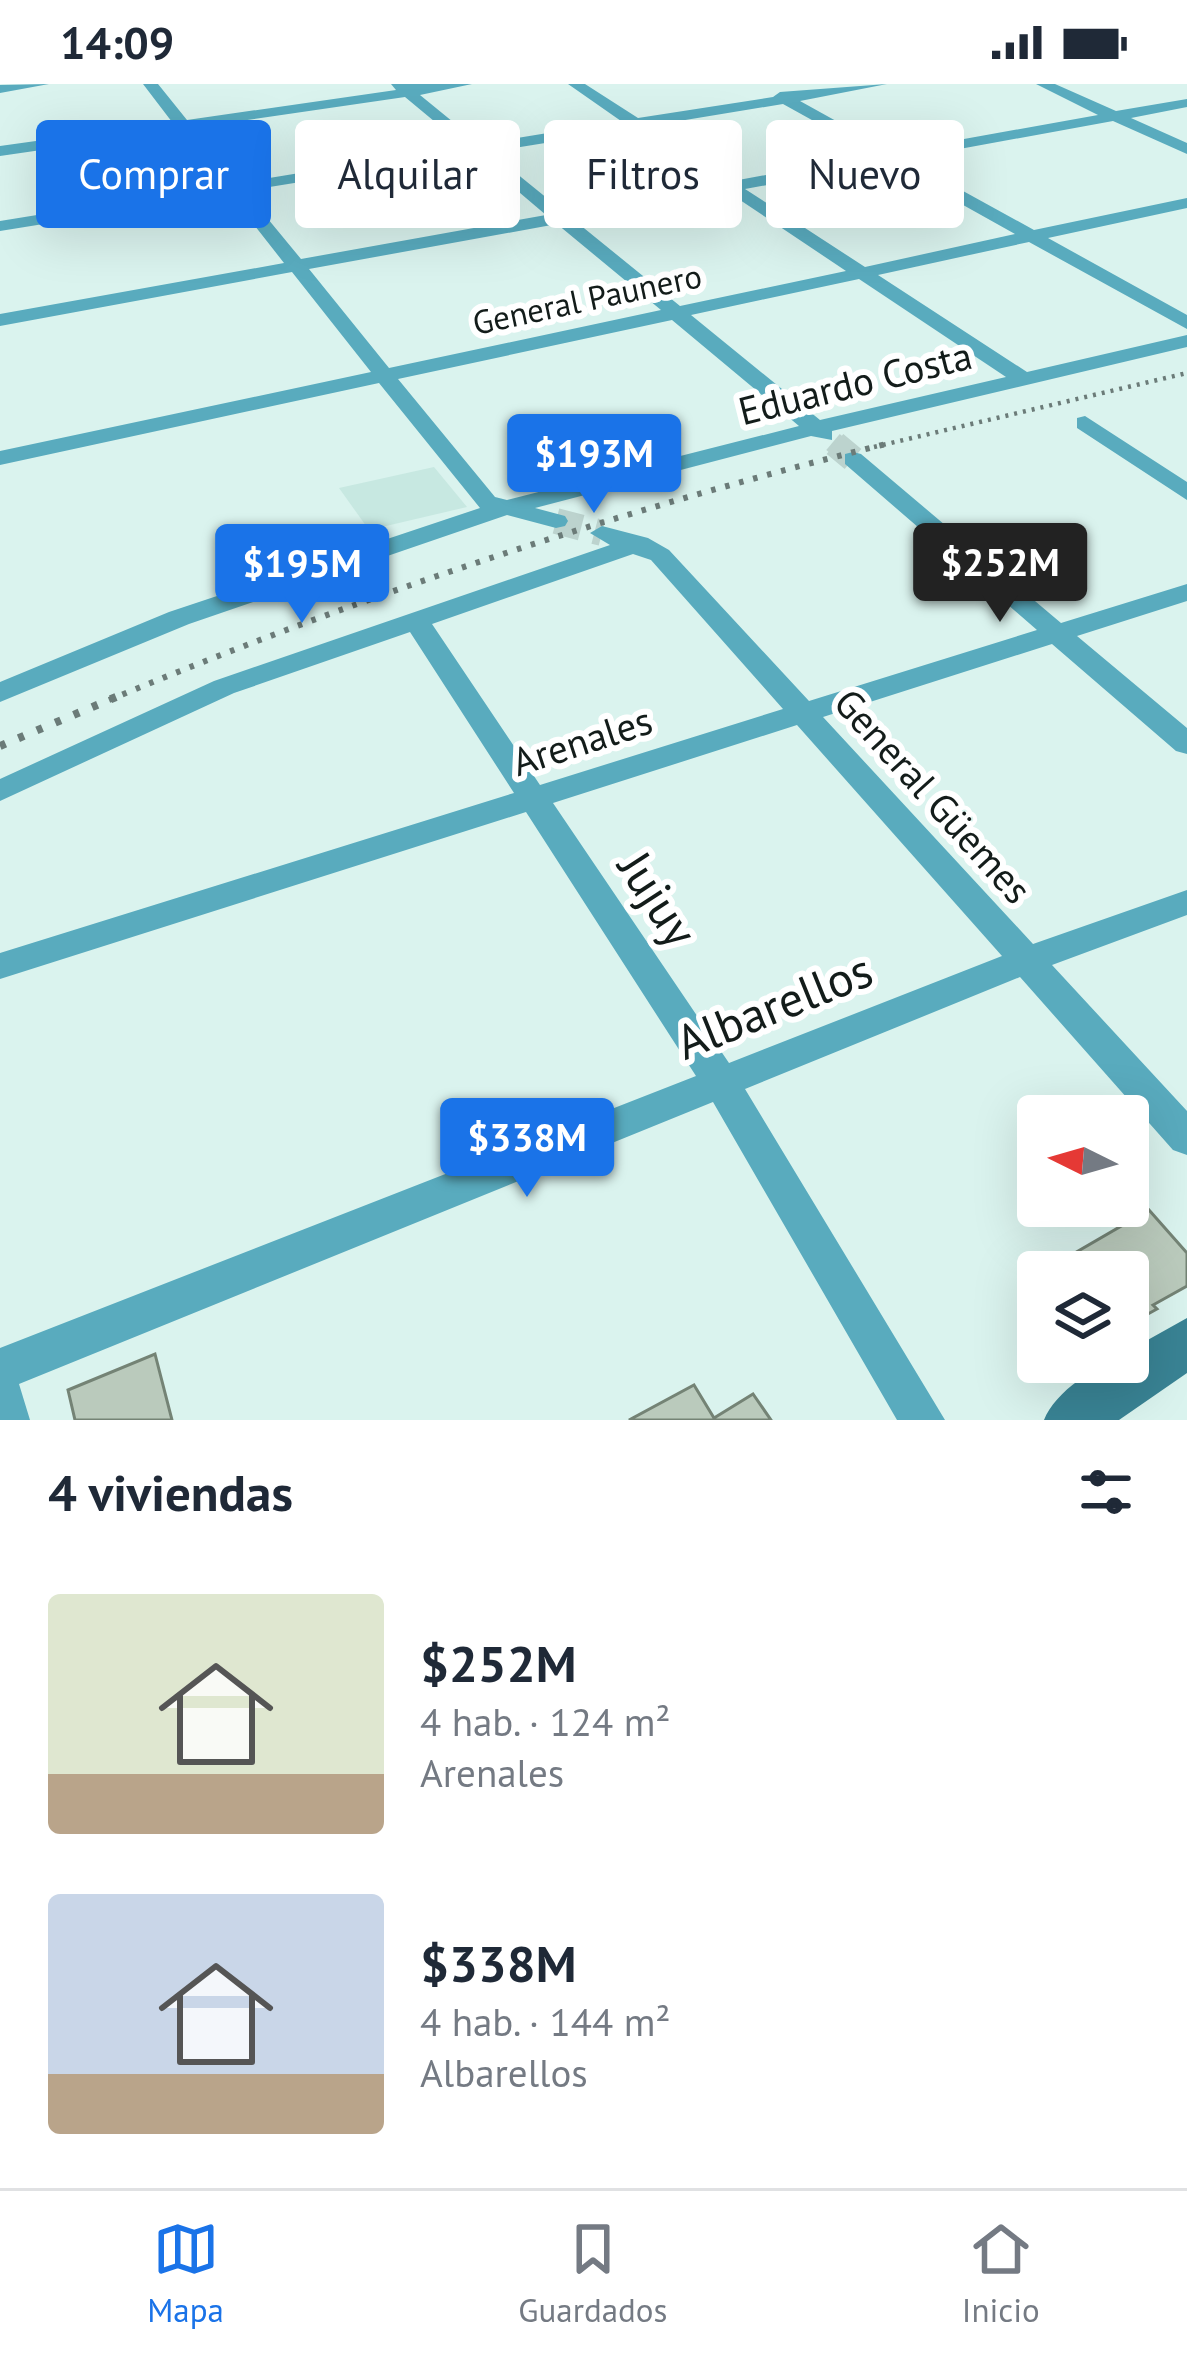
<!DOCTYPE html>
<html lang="es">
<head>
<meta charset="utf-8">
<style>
	:root { --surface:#fff; --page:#f6f6f7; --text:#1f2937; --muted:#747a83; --line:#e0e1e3; --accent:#1a73e8 }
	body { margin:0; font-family:"PT Sans",sans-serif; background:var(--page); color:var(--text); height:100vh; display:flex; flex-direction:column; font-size:45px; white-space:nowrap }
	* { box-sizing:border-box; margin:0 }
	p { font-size:39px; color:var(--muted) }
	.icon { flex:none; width:66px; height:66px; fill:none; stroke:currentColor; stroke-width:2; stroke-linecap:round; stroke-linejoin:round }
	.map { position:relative; height:1336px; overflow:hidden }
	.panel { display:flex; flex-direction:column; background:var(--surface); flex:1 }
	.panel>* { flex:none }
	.banner { position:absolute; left:36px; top:36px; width:1116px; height:108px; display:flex; gap:24px }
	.needle { width:78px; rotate:275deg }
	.controls { position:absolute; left:1017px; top:1011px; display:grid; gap:24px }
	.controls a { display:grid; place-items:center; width:132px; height:132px; border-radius:12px; background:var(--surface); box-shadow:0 12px 48px #0002; font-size:60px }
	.price { position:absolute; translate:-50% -102px; padding:0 27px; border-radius:12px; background:var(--accent); color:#fff; font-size:39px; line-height:78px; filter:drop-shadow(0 3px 6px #0008) }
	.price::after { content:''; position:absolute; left:50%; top:72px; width:36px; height:27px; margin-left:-18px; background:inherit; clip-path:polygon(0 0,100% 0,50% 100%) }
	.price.selected { background:#222; color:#fff }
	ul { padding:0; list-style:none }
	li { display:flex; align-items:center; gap:36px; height:300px; padding:0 48px }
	li span { display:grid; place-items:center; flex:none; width:336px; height:240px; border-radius:12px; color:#555 }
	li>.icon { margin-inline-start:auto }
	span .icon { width:144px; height:144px; fill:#fffc; stroke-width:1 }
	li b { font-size:51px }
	h2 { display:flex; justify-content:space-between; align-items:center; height:144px; padding:0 48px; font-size:51px }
	.pill { padding:0 42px; border-radius:12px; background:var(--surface); box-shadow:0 12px 48px #0002; font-size:42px; line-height:108px }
	.pill.selected { background:var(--accent); color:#fff }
	.status { display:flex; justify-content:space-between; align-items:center; height:84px; padding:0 60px; background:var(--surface); direction:ltr }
	.status svg { height:33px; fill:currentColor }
	.tabs { display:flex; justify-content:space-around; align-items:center; height:168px; border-top:3px solid var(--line); background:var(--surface); font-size:33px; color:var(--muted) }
	.tabs a { display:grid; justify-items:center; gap:6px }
	.tabs .selected { color:var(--accent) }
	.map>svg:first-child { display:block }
</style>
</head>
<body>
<div class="status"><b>14:09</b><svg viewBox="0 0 49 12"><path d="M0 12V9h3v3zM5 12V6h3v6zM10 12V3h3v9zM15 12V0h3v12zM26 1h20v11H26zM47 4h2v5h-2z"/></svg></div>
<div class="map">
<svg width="1187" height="1336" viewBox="0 0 1187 1336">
	<rect width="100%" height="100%" fill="#daf3ee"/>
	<path fill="#c7e8e1" d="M434,383L467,423L369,446L339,404Z"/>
	<path fill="#bacabc" stroke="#748375" stroke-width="3" d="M1149,1126L1187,1169V1202L1153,1221L1157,1225L1128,1241V1188H1042Z
		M155,1270L172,1336H75L68,1306Z
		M694,1301L714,1334L753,1310L771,1336H629Z"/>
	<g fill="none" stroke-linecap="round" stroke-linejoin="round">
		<path stroke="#bcd3ce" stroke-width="21" stroke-dasharray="21 10" stroke-linecap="butt" d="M833,358L839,363"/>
		<path stroke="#bcd3ce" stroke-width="26" stroke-dasharray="26 14" stroke-linecap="butt" d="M835,360L853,375
			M556,437L602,449"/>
		<path fill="#59abbe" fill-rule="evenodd" d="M49,0L0,9V1Z
			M143,0H158L187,36L396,6L391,0H472L420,11L480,60L621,37L568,0H585L638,34L773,13L780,8L887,0L800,17L892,68L1098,31L1036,0H1055L1116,27L1187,15V23L1131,34L1187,59V70L1113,37L905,75L1034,146L1187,114V124L1048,154L1187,231V245L1029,158L878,191L1027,288L1187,251V263L832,347V356L811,352L535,424L565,432L568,437L565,442L556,444L507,431L189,540L0,618V598L169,528L480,424L379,299L0,381V367L371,288L292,188L0,242V230L284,179L230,110L0,147V137L222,101L179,46L0,72V62L172,38ZM405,13L464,62L238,99L193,44ZM783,20L875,71L733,97L649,42ZM632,45L716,100L564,128L490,68ZM474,70L546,131L301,175L245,107ZM888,79L1015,150L865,183L745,105ZM728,108L846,187L680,222L574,136ZM557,140L661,226L389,284L309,185ZM859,195L1006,293L820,336L691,231ZM672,236L799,342L507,416L495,413L398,295Z
			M1085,332L1187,398V416L1077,344V334Z
			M853,368L861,370L1061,539L1187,500V517L1077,552L1187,644V670L1176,667L1052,560L823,633L1033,860L1187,806V831L1052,881L1187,1027V1071L1173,1066L1020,893L745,1005L945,1336H897L713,1018L19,1300L30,1336H0V1264L696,992L526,728L0,895V869L514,709L410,548L234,609L0,717V695L214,597L610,461L590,449L602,442L648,454L669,466L809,617L1037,546L845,380V370ZM633,470L651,476L783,625L540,701L432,540ZM797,641L1002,872L729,979L553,719Z"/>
		<path fill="#398394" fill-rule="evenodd" d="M1187,1234V1289L1119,1336H1044C1055,1308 1097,1278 1128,1278V1267Z"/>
		<path stroke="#6b7b78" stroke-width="4.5" stroke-dasharray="3 6" stroke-linecap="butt" d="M874,363L1187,289"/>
		<path stroke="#6b7b78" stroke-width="6" stroke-dasharray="4.5 10" stroke-linecap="butt" d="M109,616C362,511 620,426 886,360"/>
		<path stroke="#6b7b78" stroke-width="8" stroke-dasharray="6 14" stroke-linecap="butt" d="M0,662L116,613"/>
	</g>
	<g text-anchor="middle" stroke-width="12" stroke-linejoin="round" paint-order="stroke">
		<g font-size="33" fill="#131c1a" stroke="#fff">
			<text transform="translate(587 215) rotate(-12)" y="12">General Paunero</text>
		</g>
		<g font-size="39" fill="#131c1a" stroke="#fff">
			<text transform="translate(855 299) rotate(-14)" y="14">Eduardo Costa</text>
			<text transform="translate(582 657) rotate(-18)" y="14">Arenales</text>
			<text transform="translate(933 712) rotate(48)" y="14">General Güemes</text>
		</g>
		<g font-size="48" fill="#131c1a" stroke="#fff">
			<text transform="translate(658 815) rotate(57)" y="17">Jujuy</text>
			<text transform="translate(774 922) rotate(-22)" y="17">Albarellos</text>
		</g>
	</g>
</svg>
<div class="controls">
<a><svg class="needle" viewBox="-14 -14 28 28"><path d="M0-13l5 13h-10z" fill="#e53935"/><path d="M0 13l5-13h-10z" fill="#747a83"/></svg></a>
<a><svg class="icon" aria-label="layers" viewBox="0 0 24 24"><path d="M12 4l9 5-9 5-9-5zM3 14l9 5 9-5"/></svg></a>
</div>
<b class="price" style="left:594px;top:432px">$193M</b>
<b class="price selected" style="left:1000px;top:541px">$252M</b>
<b class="price" style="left:302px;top:542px">$195M</b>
<b class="price" style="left:527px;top:1116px">$338M</b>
<div class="banner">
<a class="pill selected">Comprar</a>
<a class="pill">Alquilar</a>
<a class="pill">Filtros</a>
<a class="pill">Nuevo</a>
</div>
</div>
<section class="panel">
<h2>4 viviendas<svg class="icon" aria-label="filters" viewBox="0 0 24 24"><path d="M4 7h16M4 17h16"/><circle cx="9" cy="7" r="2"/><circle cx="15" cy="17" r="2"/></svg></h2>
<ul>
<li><span style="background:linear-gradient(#dfe7d0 75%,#b9a48a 0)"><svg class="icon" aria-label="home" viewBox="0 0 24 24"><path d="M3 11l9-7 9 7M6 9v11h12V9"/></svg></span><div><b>$252M</b><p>4 hab. · 124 m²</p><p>Arenales</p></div></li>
<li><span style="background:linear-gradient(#c9d6e8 75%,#b9a48a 0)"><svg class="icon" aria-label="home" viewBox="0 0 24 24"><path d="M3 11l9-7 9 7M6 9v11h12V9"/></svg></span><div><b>$338M</b><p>4 hab. · 144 m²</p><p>Albarellos</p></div></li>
</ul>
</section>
<nav class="tabs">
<a class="selected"><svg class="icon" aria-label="map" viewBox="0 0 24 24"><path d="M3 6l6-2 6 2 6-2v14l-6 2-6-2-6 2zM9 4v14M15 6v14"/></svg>Mapa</a>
<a><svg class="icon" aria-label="saved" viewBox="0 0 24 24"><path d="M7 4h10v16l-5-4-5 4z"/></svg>Guardados</a>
<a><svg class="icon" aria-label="home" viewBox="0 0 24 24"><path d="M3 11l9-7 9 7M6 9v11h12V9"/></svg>Inicio</a>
</nav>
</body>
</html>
